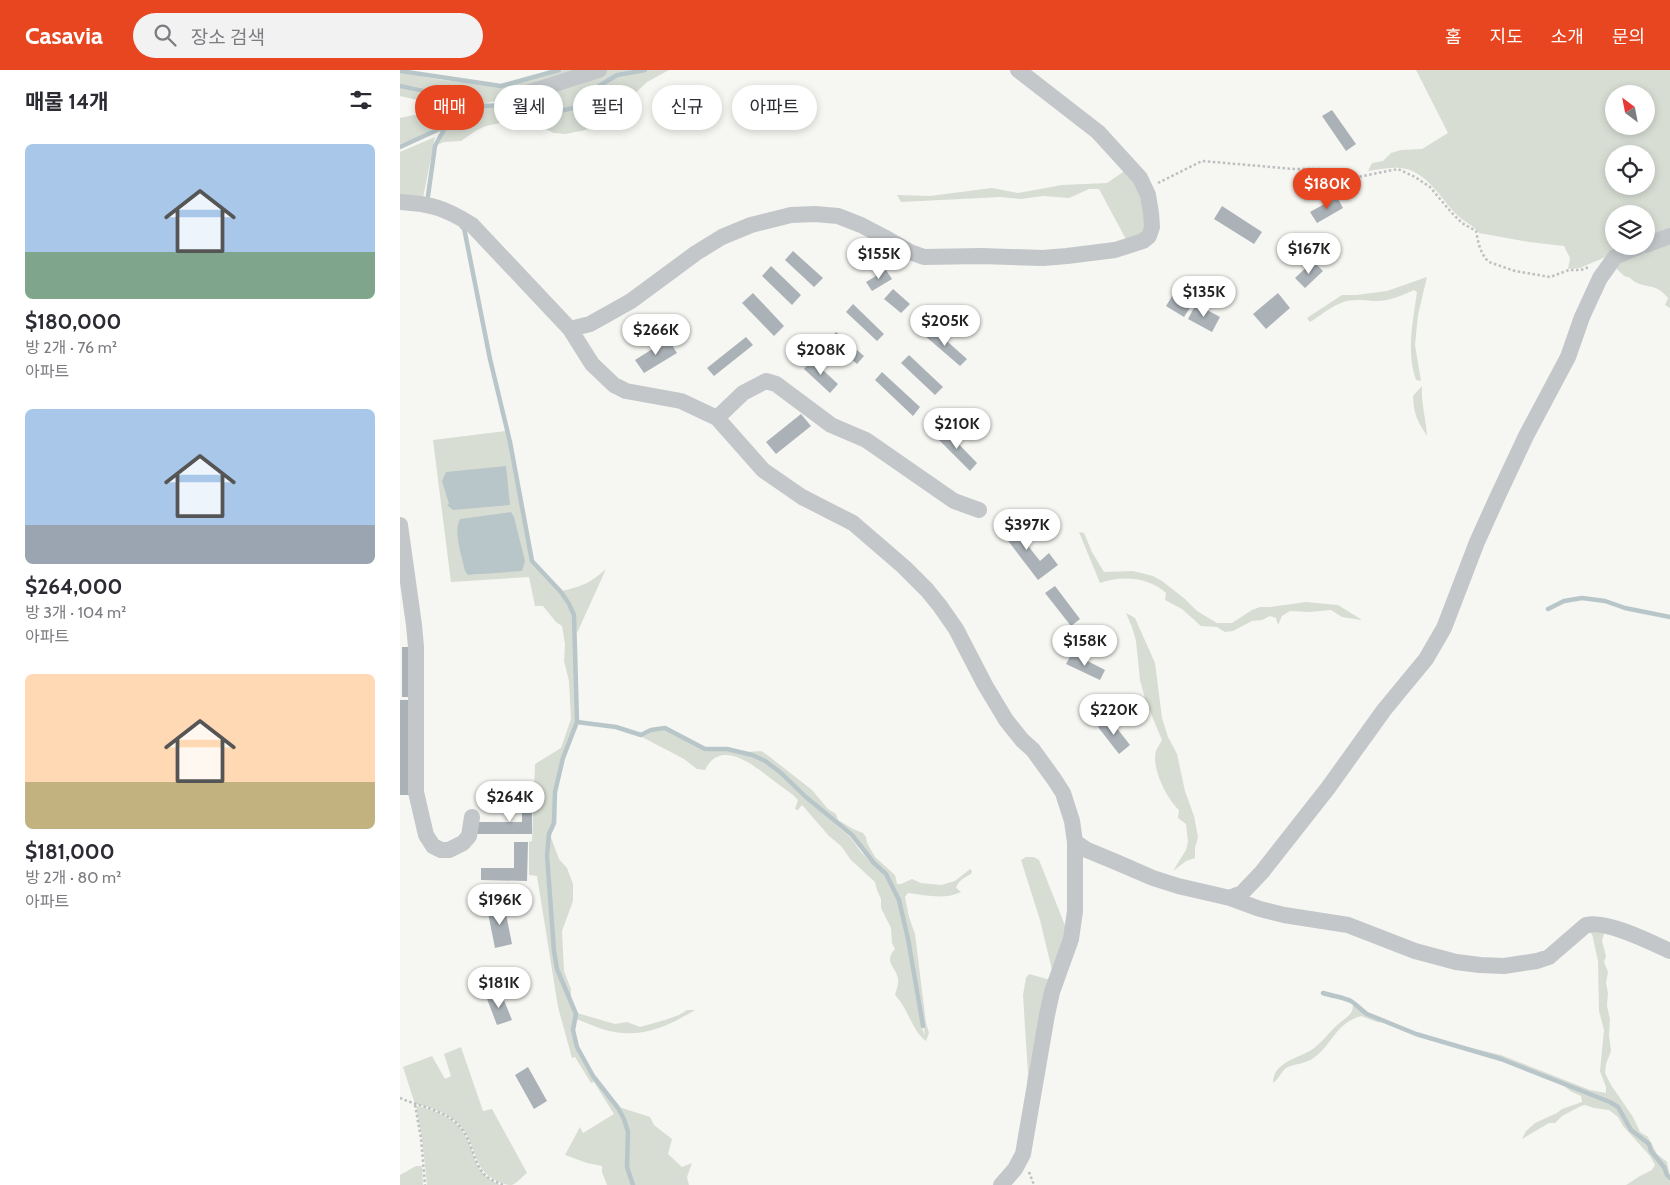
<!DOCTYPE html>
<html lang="ko">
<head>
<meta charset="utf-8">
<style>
	:root { --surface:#fff; --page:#f2f2f3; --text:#2b2b33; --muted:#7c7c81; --accent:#e84620 }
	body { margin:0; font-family:Cabin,"Noto Sans KR",sans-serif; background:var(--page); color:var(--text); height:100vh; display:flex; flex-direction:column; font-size:19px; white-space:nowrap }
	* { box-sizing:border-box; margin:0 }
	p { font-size:16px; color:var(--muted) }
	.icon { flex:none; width:28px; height:28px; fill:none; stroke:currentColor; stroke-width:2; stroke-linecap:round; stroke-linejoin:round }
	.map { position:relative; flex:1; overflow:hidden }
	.sheet { display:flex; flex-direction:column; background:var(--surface); width:400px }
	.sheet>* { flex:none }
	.guide { position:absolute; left:15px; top:15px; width:475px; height:45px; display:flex; gap:10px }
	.needle { width:32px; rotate:328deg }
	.tools { position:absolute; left:1205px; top:15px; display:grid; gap:10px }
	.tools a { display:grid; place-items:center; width:50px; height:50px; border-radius:50%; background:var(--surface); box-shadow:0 2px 8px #0003; font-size:25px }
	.price { position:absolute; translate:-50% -42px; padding:0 11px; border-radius:18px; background:#fff; color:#222; font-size:16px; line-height:32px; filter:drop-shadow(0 1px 2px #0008) }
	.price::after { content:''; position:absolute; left:50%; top:30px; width:15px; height:11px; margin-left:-8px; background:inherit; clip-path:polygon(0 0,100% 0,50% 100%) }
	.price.current { background:var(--accent); color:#fff }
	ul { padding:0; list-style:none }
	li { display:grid; align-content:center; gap:10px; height:265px; padding:0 25px }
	li span { display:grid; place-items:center; height:155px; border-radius:8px; color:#555 }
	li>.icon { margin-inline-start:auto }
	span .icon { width:90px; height:90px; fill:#fffc; stroke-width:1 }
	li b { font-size:21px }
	h2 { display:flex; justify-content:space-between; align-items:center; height:60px; padding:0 25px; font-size:21px }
	.pill { padding:0 18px; border-radius:22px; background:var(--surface); box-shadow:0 2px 8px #0003; font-size:18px; line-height:45px }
	.pill.current { background:var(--accent); color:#fff }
	header { display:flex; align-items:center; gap:30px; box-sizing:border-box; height:70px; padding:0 25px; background:var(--accent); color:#fff }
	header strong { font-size:24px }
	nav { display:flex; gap:28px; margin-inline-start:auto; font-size:18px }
	.search { width:350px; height:45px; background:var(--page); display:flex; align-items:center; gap:12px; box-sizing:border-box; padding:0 18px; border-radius:28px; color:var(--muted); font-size:19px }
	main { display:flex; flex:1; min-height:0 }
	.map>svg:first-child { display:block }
</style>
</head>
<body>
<header>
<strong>Casavia</strong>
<div class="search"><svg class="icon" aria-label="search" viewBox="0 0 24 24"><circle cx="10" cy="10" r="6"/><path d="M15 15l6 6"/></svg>장소 검색</div>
<nav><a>홈</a><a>지도</a><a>소개</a><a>문의</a></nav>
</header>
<main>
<section class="sheet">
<h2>매물 14개<svg class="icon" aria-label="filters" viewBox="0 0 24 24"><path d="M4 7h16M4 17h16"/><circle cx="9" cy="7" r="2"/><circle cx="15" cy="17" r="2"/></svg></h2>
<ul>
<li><span style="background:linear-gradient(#a9c7e8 70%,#7fa58c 0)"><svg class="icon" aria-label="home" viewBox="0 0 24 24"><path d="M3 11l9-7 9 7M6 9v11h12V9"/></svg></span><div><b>$180,000</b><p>방 2개 · 76 m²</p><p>아파트</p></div></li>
<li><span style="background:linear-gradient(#a9c7e8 75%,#9aa5b1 0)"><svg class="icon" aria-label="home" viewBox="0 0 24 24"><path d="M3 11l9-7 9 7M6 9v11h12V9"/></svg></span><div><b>$264,000</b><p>방 3개 · 104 m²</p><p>아파트</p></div></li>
<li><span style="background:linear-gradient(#ffd9b3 70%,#c2b280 0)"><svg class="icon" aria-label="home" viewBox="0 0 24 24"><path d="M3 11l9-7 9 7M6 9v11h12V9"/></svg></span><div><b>$181,000</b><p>방 2개 · 80 m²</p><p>아파트</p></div></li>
</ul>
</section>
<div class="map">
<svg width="1270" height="1115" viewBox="0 0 1270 1115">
	<rect width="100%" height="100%" fill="#f6f6f2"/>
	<path fill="#d7ddd3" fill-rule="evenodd" d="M164,0H233L216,3L198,15L195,31L155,40L100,30L81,34L56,24L0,14V3L43,10L91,15L102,18Z
		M250,0H269L247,12L208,49L197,56L181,61L165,64L154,63L141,57L109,51L86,56L77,60L61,71L44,72L39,74L47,57L82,38L112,36L155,44L198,34L201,17L217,7Z
		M1016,0H1270V162L1246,171V144H1214V176H1231L1180,198L1168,199L1170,188L1164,176L1129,172L1079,163C1074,155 1062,151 1055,143C1040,127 1025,99 999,98C989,97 978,100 968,101L972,93L983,91L991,83L1001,80L1022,79L1048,63ZM1214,24H1246V56H1214ZM1214,84H1246V116H1214Z
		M0,18L31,25L55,28L74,36C60,49 19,68 0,74V48L37,40L41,38L40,31H22L0,26Z
		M35,67L23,128L0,127V82Z
		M723,102H728L739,119L746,150L742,163L728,173L699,119H689L669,128L643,126L621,129L600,127L501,132L497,125L530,126L592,118L618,123L662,115L707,113Z
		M1270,168V238L1265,235L1268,228C1256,213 1249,219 1235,212C1231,209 1230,207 1224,206L1216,198L1217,189Z
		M1027,207L1018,245L1015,275L1021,311L1016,310C1006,282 1013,251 1017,222L1014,220C1001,226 987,232 972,231C962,230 950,229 941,233C930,237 920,246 910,252L907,248L942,225H956L987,221Z
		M1022,316C1021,333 1026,349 1027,366C1017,350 1014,345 1013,326Z
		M106,361L132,491L160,523L173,545L176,651L162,688L154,722L153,752L148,764L146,785L153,881L156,899L175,944L173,960L176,978L192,1007L217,1038L223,1050L227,1062L226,1097L232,1115H207L202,1102V1096L187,1093L165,1085L180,1057L183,1063L214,1044L194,1012L191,1013L175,987L172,988L158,937L137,806L129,805V772L132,771L135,694L161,678L171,649L169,611L164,591L165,574L162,556L156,552L143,536H135L129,507L51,512L33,370ZM111,442L83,504L68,505Z
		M679,462L684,463L692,482L704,502L733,501L753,506L762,511L785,529L797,541L817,553H832L852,540L860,537H870L906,532L938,535L962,550L942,547L931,540L909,542L890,541L882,546L878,555L876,548L870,546L862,550L852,551L833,561L825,562L817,557L801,556L782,539L765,530L766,523C749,507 721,505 700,513Z
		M206,499L177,563C175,544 173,536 162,521C183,516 190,513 206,499Z
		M726,543L735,548L755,593L762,648L768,667L777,684L785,721L794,746L798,767L795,778V788L786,791L773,801L786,780L788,772L786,754L778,748L779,740C767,729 751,698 756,681C757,678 760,674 762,670L746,632L740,610L736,571L732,557Z
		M265,660L305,680L327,681L351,687L364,693L379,703L405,728L450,767L461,782L484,805L498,831L506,869L521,956L525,966L519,921L501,830L487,803L475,791L453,764L407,725L381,701L366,690L346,682L361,681L366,684L412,720L428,739L436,744L438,750L453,759L463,763L466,767L467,773L475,787L495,805L497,814H501L512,809L521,813L541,815L555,811L570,799L572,801L571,804C565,807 558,811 556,818L561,822C545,830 525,825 508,823L505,827L509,847L515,864L526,953L529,963L526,971C512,961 508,938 495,925C496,920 499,915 498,909C496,896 483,893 495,879L492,873L491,858L481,838V829L477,820L475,812L451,790L441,776L429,766L402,735L398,740L395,739L398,730L393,725C387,720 380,716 374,711C356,697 321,667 305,700L297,699L284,689L242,667L252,662Z
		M150,765L159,789L167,798L173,814V831L162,861L164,901L171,919V928L158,899L155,881L149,785Z
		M626,787H634L639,790L670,868L652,900L640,850L621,790Z
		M1205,860L1202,871L1206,886L1204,892L1208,902L1206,913L1208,923L1207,936L1210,949L1209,965L1211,981L1206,994L1205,1003L1211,1015L1233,1047L1240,1062L1248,1067L1257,1084L1267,1092L1270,1107L1267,1105L1265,1096L1252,1081L1249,1073L1232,1060L1219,1037L1210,1031L1101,988L1050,973L1101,985L1190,1020L1206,1023V1017L1200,1001L1204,960L1199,941L1198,891L1193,868L1192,864L1186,861Z
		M629,904L654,911L624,1067L615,1088L626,1027L628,1004L623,925L626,908Z
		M953,933L959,940L989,953L977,952L961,946C935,954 934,972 915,987C907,994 892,994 886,998C881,1002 879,1009 873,1013C873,992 899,988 913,979C921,973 928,964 935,957C940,952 946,949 950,944C953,941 953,937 953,933Z
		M287,940H295C265,958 238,970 202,959C193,956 185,952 176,949L177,943L215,954L227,952L240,957L265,950L279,945Z
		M61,977L83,1041L92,1039L127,1103C123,1106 117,1113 112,1115C108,1115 104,1114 101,1113C71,1100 79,1080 62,1058C51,1044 31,1037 15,1034L3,997L32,986L45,1009L51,1006L44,984Z
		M1160,1012L1209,1032L1218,1038L1231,1061L1248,1074L1251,1082L1263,1097L1266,1106L1270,1108V1115H1226L1240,1106L1252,1100L1255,1095L1250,1086L1223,1056L1218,1047L1209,1040L1194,1038L1185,1035L1181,1036L1162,1046L1155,1053H1149L1122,1069L1126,1061L1135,1053L1157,1043L1162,1039L1182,1032L1181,1026L1170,1021Z
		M16,1036C32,1039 51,1046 61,1059C78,1082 69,1101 100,1115H27L22,1068Z
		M219,1037L250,1047L254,1055L272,1069L268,1084L282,1097L292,1093L287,1107L289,1115H235L228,1097L229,1062L226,1049Z
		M16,1096H22L23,1115H0V1105Z"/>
	<path fill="#b8c6c9" d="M106,396L110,435L53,440L47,435L49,434L42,411L46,402Z
		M111,442L114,447L125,491L122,501L68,505L65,501C62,487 53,462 60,449Z"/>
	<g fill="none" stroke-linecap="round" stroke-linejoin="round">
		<path stroke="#b8c6c9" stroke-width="4.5" d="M0,1L101,16L159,0
			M0,16L29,22L55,25L81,36
			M0,77L46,56L81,36L112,35L155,42L196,33L199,16L217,5L245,0
			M28,126L35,76L46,56
			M62,157L64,158L90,289L110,372L132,491L161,522L169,534L174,545L177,652L163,688L155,722L154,753L149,764L147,785L154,881L157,899L176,944L173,960L177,977L193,1006L218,1038L224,1049L228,1062L227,1097L233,1115
			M1148,539L1164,531L1182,528L1205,531L1225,538L1270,547
			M177,652L216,657L241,665L251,660L265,658L305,679H327L352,685L365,691L380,702L406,727L452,765L474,793L486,804L499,830L508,869L523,956
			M923,923C932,926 943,927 951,931C957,935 961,940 967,944L1016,964L1101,989L1210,1032L1218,1037L1231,1060L1249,1074L1251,1081L1264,1097L1267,1105L1270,1108"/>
	</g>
	<path fill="#aab2b7" d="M932,40L956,74L946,81L922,46Z
		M937,127L943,138L917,153L910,142Z
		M822,136L862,162L854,174L814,149Z
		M393,181L423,208L414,217L385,190Z
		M913,191L923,201L905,218L895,208Z
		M371,196L401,225L392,235L362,206Z
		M486,200L492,209L472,221L466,212Z
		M493,219L510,234L501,243L484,229Z
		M353,223L384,256L374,266L342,233Z
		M774,223L793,233L784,247L766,236Z
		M878,223L890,238L866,259L853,244Z
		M453,234L484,264L477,271L446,242Z
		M796,234L820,247L812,262L788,249Z
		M531,257L567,289L560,296L524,265Z
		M436,262L464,286L457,294L429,270Z
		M346,267L353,275L314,306L307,298Z
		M268,269L277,283L244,303L235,290Z
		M509,285L543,317L535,325L501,293Z
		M412,290L438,314L430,323L404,299Z
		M482,302L520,337L513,346L475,310Z
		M401,344L411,356L376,384L366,372Z
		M544,359L577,393L570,401L536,367Z
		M605,447L640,491L649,483L658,495L638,510L596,455Z
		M655,516L680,549L671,556L645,523Z
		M2,577H10V627H2Z
		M672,583L705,600L700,610L666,594Z
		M0,630H10L9,725H0Z
		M709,648L730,675L719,684L698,657Z
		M122,727H132V764H76L77,752H122Z
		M114,772H128L127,811L81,810V798H114Z
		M104,834L112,874L95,878L87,838Z
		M101,923L112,950L97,955L87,929Z
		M128,997L147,1031L134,1039L115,1005Z"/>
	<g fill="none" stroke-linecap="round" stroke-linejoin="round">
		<path stroke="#bdbfc1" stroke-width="2.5" stroke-dasharray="2.5 2.5" stroke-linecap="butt" d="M758,113L802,91L894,99H921L932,106L943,110L998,99L1015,107L1030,117L1051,142L1062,153L1076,161C1078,171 1080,184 1089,192L1115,201L1150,207L1169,200H1181L1189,197
			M0,1028C20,1037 47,1040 61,1058C72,1071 73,1091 83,1103C88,1109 96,1112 103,1115
			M15,1035L21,1068L25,1115
			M629,1102L634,1115"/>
		<path stroke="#c3c7ca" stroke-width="16" d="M114,27L199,0
			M0,132C32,134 45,138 72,155L170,259L192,294L214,315L226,321L281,331L317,348L363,400L402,427L453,453L504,497L527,520L540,536L556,559L585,615L606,650L622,670L633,680L654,709L663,723L672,751L675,772V841L671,869L652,922L647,945L623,1084L615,1099L601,1115
			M1246,175L1270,166
			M170,259L190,254L231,231L296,183L322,167L351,155L391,145L415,144L438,146L461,155L484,167L510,182L524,187L581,186L643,188L667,186L715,180L743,171L749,166L752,157L751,143L748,125L740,108L698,62L618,0
			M317,348L343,323L366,311L376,314L431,355L466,370L554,431L579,440
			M0,455L14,555L16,577V722L26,765L33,776L41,780H49L63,773L69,766L72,747
			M675,772L687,780L716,792L753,808L778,816L830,828L860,839L884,845L948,855L1015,881L1056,892L1080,895L1104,896L1137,891L1149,887L1186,855C1207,850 1250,872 1270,881
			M830,828L842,823L862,802L928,718L984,640L1026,589L1044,558L1077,472L1096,430L1126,366L1168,287L1182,247L1200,208L1215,187L1241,176"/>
	</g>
</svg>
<div class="tools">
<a><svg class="needle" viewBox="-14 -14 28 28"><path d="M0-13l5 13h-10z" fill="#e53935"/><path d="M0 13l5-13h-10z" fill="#7c7c81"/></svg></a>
<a><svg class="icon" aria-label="locate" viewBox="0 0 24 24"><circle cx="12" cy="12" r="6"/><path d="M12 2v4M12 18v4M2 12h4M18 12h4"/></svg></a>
<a><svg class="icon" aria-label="layers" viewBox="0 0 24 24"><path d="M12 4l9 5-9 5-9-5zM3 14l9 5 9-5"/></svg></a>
</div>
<b class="price current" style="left:927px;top:140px">$180K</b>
<b class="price" style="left:909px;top:205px">$167K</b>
<b class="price" style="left:479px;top:210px">$155K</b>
<b class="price" style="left:804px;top:248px">$135K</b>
<b class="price" style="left:545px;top:277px">$205K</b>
<b class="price" style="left:256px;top:286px">$266K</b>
<b class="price" style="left:421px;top:306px">$208K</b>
<b class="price" style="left:557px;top:380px">$210K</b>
<b class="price" style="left:627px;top:481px">$397K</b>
<b class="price" style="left:685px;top:597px">$158K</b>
<b class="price" style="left:714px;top:666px">$220K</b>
<b class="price" style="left:110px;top:753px">$264K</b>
<b class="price" style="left:100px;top:856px">$196K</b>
<b class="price" style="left:99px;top:939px">$181K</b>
<div class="guide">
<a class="pill current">매매</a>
<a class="pill">월세</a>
<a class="pill">필터</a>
<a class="pill">신규</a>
<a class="pill">아파트</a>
</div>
</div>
</main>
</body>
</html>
